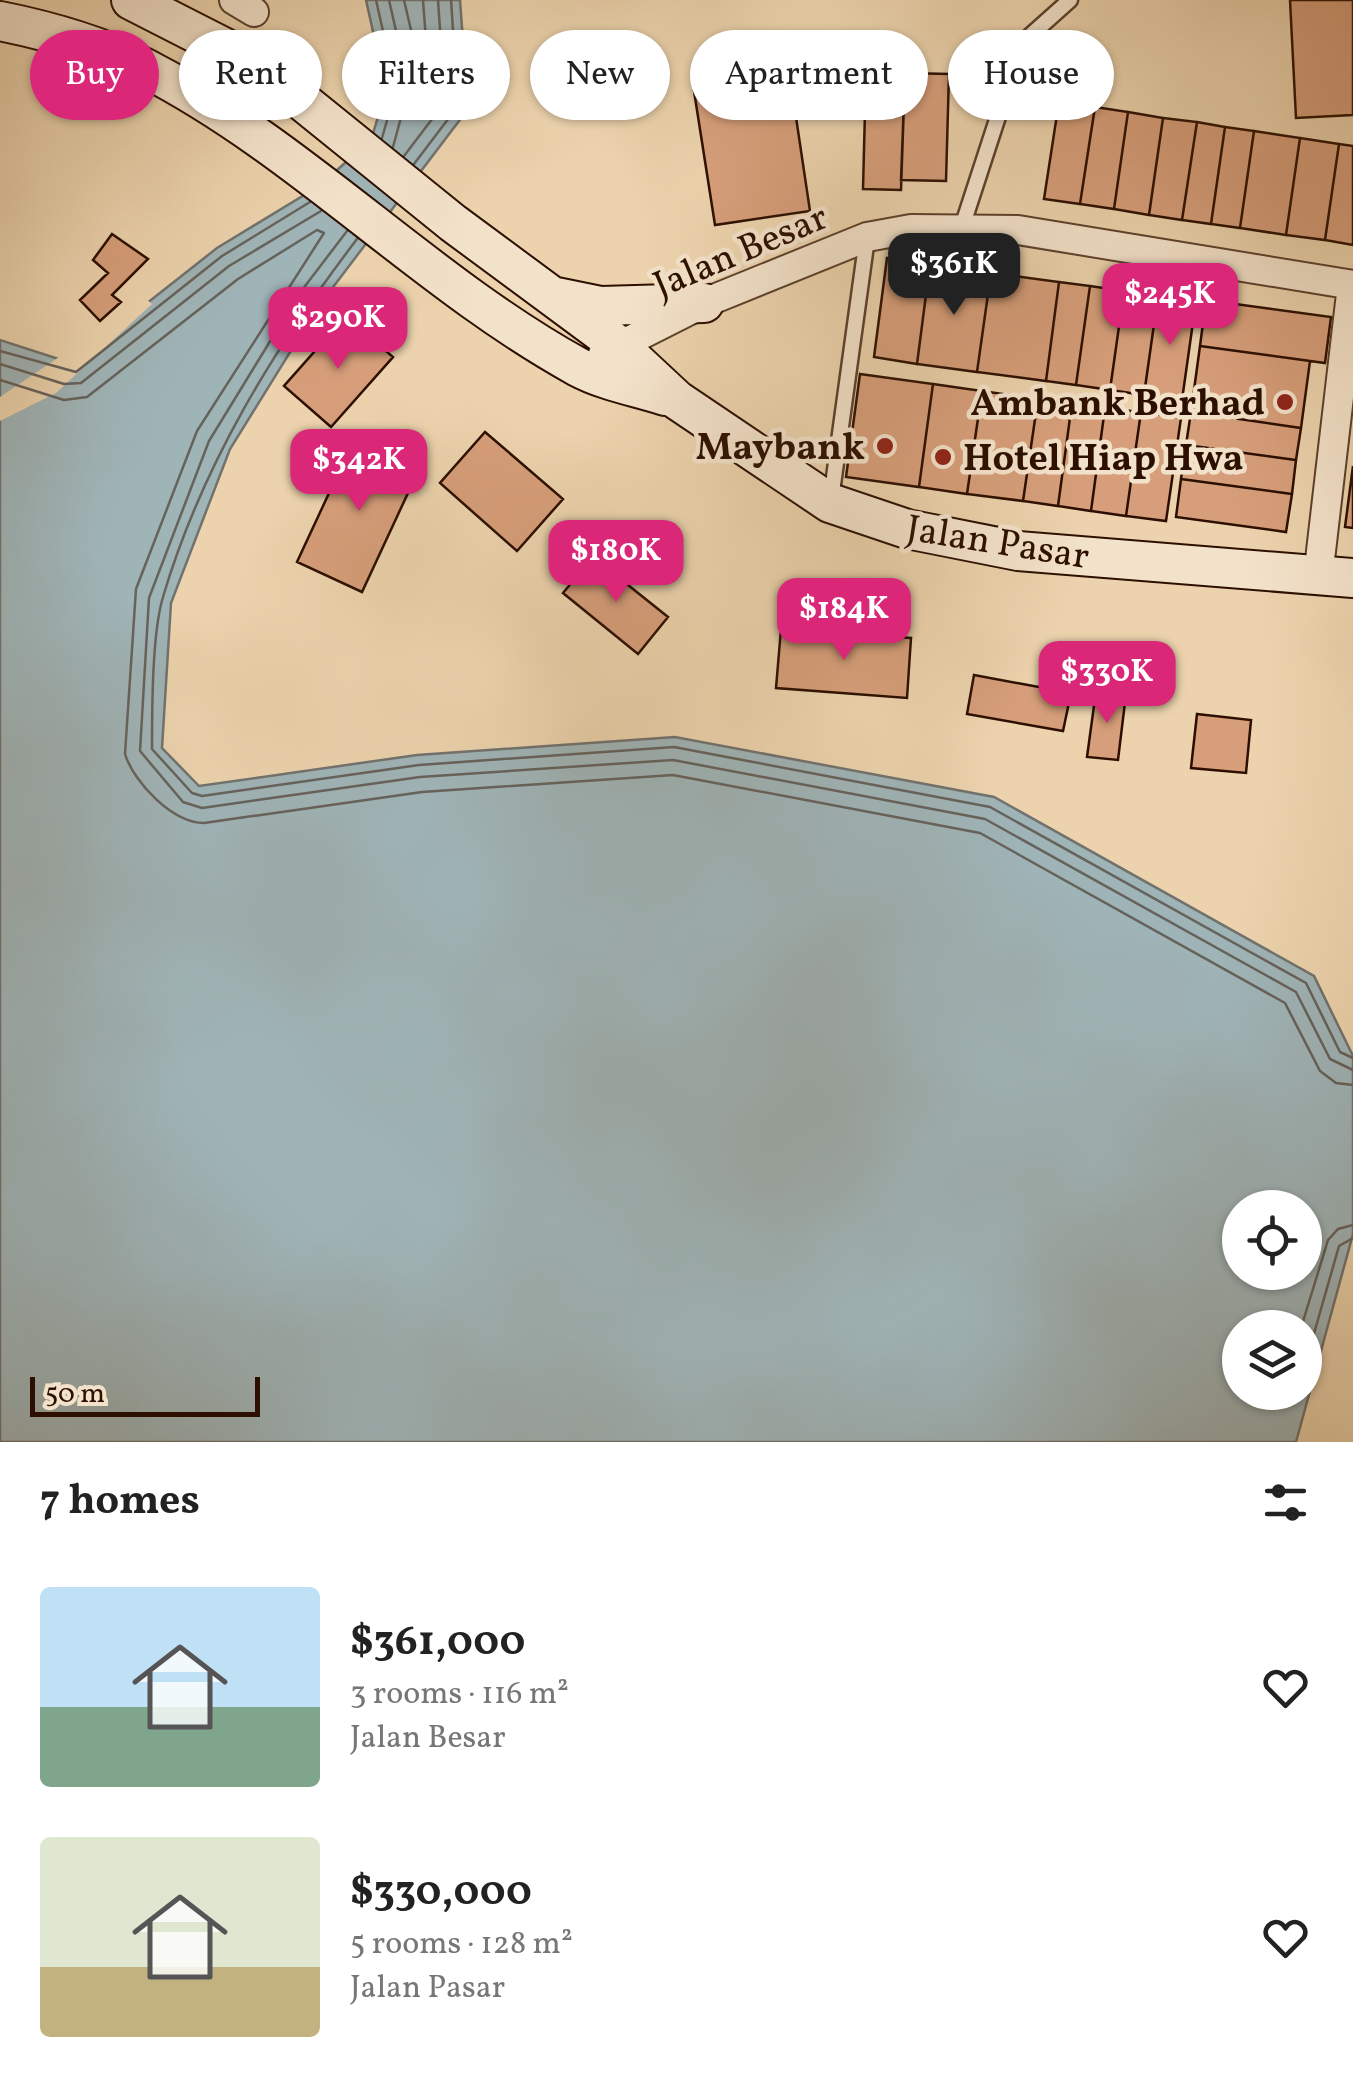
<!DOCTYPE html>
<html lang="en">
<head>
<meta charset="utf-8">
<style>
	:root { --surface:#fff; --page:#f2f2f2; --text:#222; --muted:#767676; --accent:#db2777 }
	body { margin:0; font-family:Vollkorn,serif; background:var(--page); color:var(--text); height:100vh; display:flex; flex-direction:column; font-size:38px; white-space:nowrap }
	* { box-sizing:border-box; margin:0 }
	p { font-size:32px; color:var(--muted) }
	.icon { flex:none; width:55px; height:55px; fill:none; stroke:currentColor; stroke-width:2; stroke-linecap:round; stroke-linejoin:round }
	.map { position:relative; height:1442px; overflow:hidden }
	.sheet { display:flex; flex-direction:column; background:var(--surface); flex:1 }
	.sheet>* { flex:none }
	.top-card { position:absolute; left:30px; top:30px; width:1295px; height:90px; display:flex; gap:20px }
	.fabs { position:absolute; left:1222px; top:1190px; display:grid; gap:20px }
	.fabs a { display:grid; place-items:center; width:100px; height:100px; border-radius:50%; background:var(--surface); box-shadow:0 2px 8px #0004; font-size:50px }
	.scale { position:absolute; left:30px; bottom:25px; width:230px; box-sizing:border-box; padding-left:10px; border:5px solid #2c0f00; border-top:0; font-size:28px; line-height:35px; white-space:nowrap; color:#2c0f00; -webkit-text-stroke:8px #f3e2ca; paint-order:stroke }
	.price { position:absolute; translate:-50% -85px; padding:0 22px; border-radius:20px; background:var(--accent); color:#fff; font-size:32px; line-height:65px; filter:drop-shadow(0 2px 5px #0008) }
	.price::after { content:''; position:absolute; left:50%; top:60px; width:30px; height:22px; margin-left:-15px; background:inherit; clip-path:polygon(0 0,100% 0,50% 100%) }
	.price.active { background:#222; color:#fff }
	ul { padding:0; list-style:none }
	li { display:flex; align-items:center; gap:30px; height:250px; padding:0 40px }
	li span { display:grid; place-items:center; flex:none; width:280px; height:200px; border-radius:10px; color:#555 }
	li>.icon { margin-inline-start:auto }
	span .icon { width:120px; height:120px; fill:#fffc; stroke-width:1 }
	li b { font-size:42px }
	h2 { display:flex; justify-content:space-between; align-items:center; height:120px; padding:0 40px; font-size:42px }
	.chip { padding:0 35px; border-radius:45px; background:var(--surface); box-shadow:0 2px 8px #0004; font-size:35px; line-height:90px }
	.chip.active { background:var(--accent); color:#fff }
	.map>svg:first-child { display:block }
</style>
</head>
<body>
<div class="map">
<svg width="1353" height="1442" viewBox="0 0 1353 1442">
	<rect width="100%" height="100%" fill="#ecd3ad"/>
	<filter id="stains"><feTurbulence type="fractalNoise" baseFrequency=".002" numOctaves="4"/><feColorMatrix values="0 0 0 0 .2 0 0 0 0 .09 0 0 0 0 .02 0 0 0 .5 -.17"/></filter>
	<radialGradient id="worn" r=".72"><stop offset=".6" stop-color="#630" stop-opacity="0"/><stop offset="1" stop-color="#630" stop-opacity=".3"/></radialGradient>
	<path fill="#9fb4b7" stroke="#71726e" stroke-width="2.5" fill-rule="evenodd" d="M366,0H460L468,109L318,307L230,449L171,603L162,748L199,786L417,755L675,737L994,797L1314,976L1353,1056V1234L1296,1442H0V340L71,363L217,248L319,186L371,140L386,90ZM1240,1208H1305V1272H1240ZM1240,1328H1305V1392H1240Z"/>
	<path fill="#ecd3ad" d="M145,298L152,304L56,393L0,421V397L62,355L70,357Z"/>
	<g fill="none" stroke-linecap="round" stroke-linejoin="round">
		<path stroke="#66625c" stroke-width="2.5" d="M376,0L396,89L382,138
			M389,0L409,88L393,147
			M404,0L417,56L422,59L427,54L423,0
			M404,156L445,102L438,0
			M414,164L458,106L451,0
			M347,231L299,294L209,441L149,598L140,751L183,802L202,808L420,777L673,760L985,819L1296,992L1330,1059L1353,1070
			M357,239C274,348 202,465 163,597C152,633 152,710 152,749L192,793L202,796L419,765L674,747L990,807L1306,983L1340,1052L1353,1058
			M0,351L76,372L222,256L310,202
			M0,364L64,384L81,383L229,266L321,211
			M0,380L64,400L87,397L238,279L317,230L324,233L197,431L136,589L125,754C134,783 173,823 204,823L422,792L673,775L980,833L1285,1003L1320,1071L1336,1083L1353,1085
			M1301,1328L1328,1240L1338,1229L1353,1225
			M1305,1365L1339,1246L1353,1238"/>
	</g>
	<path fill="#d69e7a" stroke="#2c0f00" stroke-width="2.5" d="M1290,0H1353V115L1296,118Z
		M866,72L905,73L901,190L863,189Z
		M905,73L949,74L946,181L901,180Z
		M790,77L810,211L715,225L694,91Z
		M1060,95L1096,100L1080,204L1044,199Z
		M1095,107L1128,112L1114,209L1080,204Z
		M1128,112L1163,118L1149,215L1114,209Z
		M1163,118L1197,122L1182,220L1149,215Z
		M1197,122L1225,127L1211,224L1182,220Z
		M1225,127L1254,131L1240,228L1211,224Z
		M1254,131L1300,138L1286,235L1240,228Z
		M1300,138L1339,144L1325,240L1286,235Z
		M1339,144L1353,146V245L1325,240Z
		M112,234L148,259L112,295L121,302L100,321L80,300L108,273L93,260Z
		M887,258L930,264L917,364L874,357Z
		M930,264L991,273L977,372L917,364Z
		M991,273L1059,282L1046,381L977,372Z
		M1059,282L1090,286L1076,385L1046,381Z
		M1090,286L1124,291L1110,390L1076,385Z
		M1124,291L1158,296L1144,395L1110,390Z
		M1158,296L1196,301L1182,400L1144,395Z
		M1206,300L1331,317L1325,363L1200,346Z
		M346,316L393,357L331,427L284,386Z
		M1200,346L1310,361L1301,428L1191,412Z
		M860,374L933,384L919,487L846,477Z
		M933,384L982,391L967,494L919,487Z
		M982,391L1038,399L1023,501L967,494Z
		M1038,399L1072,403L1058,506L1023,501Z
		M1072,403L1105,408L1091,511L1058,506Z
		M1105,408L1141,412L1126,516L1091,511Z
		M1141,412L1181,418L1166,521L1126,516Z
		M1191,412L1301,428L1296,460L1186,445Z
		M485,432L563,499L517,551L440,483Z
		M356,435L421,465L362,592L297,562Z
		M1186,445L1296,460L1292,494L1181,479Z
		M1353,466V528L1345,527Z
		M1181,479L1292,494L1286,532L1176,517Z
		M593,557L668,617L638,654L563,593Z
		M781,629L911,638L907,698L776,688Z
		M974,675L1071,693L1063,731L967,714Z
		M1096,691L1126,694L1118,760L1087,757Z
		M1197,714L1251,720L1246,773L1191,768Z"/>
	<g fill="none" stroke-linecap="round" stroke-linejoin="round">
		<g stroke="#5c402b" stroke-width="19">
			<path id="lane" d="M962,227L1022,43L1070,0
				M831,499L867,238"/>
		</g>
		<g stroke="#5c402b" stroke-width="32">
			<path id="street" d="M234,0L254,12
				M603,354L704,303L867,237L911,229L1018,230L1353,285
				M1318,577L1352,285"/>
		</g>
		<g stroke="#2c0f00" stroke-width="42">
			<path id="secondary" d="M131,0L227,49L302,101L453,223L618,345L677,400L830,503L907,529L1018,551L1353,578
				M0,21C50,31 99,45 145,68C301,148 424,282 578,367C604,381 637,387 665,396
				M557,297L601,306L704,303"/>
		</g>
		<use href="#lane" stroke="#f3e2ca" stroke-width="14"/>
		<use href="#street" stroke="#f3e2ca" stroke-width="28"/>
		<use href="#secondary" stroke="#f3e2ca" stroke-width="38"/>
	</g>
	<g fill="#8f2418" stroke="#f3e2ca" stroke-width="4">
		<circle cx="1285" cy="402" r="10"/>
		<circle cx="885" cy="446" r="10"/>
		<circle cx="943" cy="457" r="10"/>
	</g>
	<g text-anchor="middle" stroke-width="9" stroke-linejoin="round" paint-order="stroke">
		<g font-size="38" fill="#2c0f00" stroke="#f3e2ca">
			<text transform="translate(740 250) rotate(-23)" y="13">Jalan Besar</text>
			<text transform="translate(998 541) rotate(9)" y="13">Jalan Pasar</text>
		</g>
		<g font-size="38" font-weight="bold" fill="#2c0f00" stroke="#f3e2ca" text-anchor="end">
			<text x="1265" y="415">Ambank Berhad</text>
			<text x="865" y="459">Maybank</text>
			<text x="963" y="470" text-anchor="start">Hotel Hiap Hwa</text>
		</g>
	</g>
	<rect width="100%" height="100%" filter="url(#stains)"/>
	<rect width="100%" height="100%" fill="url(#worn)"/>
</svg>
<div class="fabs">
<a><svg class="icon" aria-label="locate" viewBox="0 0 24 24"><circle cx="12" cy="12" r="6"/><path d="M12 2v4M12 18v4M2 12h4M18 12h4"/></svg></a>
<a><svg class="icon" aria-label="layers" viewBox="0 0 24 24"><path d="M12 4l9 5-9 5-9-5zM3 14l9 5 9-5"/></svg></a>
</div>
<div class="scale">50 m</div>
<b class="price active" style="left:954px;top:318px">$361K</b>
<b class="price" style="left:1170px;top:348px">$245K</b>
<b class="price" style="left:338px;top:372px">$290K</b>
<b class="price" style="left:359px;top:514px">$342K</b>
<b class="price" style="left:616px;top:605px">$180K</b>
<b class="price" style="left:844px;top:663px">$184K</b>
<b class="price" style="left:1107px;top:726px">$330K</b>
<div class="top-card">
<a class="chip active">Buy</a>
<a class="chip">Rent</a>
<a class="chip">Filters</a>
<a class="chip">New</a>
<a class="chip">Apartment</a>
<a class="chip">House</a>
</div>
</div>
<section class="sheet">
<h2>7 homes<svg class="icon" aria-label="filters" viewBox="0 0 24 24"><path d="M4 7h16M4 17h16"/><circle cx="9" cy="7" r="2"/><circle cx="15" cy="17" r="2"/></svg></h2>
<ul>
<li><span style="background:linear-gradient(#bfe0f5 60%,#7fa58c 0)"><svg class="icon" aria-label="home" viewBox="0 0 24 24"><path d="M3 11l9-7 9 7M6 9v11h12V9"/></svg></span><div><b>$361,000</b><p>3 rooms · 116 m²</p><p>Jalan Besar</p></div><svg class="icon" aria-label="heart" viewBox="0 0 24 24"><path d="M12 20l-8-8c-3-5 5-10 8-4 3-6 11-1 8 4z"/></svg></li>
<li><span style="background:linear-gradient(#dfe7d0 65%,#c2b280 0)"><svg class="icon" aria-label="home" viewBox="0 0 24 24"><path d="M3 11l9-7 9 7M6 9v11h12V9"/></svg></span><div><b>$330,000</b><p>5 rooms · 128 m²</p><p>Jalan Pasar</p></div><svg class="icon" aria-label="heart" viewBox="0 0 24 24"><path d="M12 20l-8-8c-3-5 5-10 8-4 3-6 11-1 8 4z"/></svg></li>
</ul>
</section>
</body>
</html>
